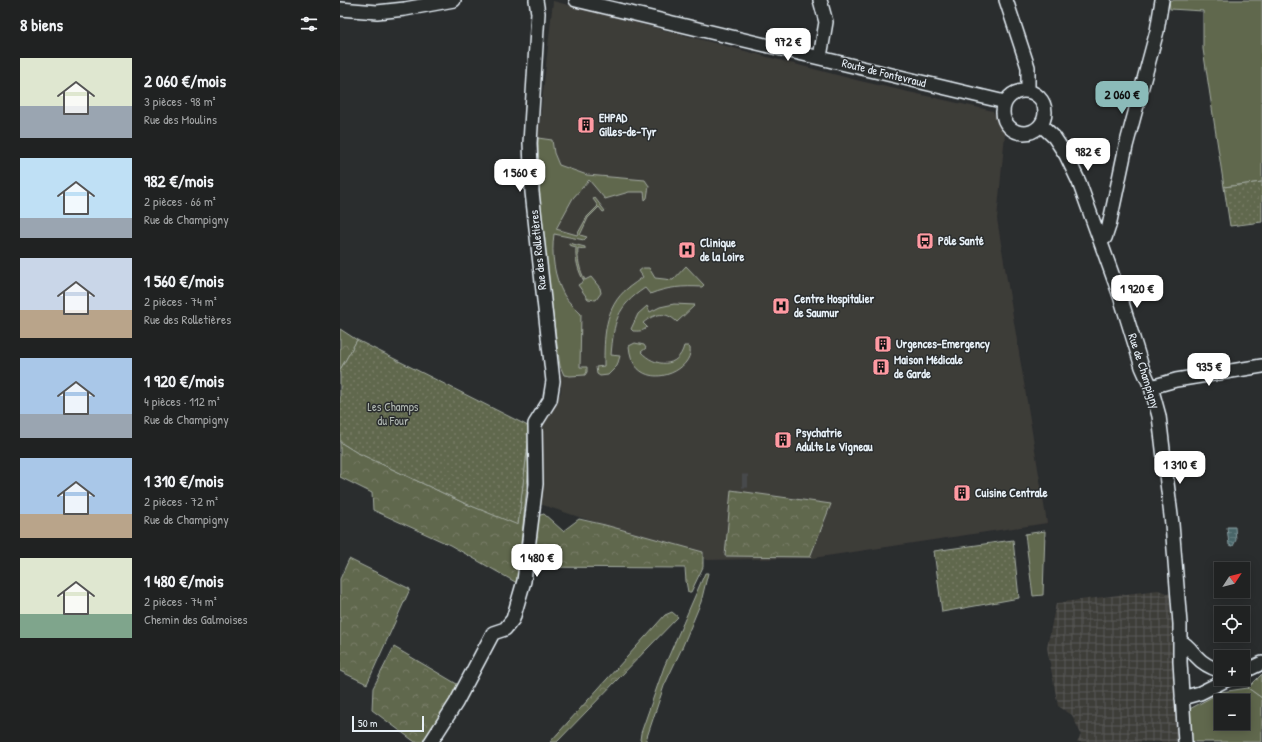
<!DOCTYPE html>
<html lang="fr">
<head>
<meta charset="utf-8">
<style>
	:root { --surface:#202222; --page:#2d2f2f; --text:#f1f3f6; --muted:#a2a4a5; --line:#3d3f40; --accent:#8bbbb9 }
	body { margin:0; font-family:"Patrick Hand",sans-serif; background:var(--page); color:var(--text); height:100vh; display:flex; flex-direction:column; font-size:15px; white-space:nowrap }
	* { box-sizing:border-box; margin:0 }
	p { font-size:13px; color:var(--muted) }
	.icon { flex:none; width:22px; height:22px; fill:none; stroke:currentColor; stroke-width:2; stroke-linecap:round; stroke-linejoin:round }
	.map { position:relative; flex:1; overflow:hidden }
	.drawer { display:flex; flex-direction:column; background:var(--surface); width:340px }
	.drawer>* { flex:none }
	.needle { width:26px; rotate:54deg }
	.buttons { position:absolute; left:874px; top:562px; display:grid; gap:8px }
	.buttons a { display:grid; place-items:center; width:36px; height:36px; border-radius:0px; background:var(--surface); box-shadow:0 2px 10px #0003,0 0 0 1px var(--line); font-size:20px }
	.scale { position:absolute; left:12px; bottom:10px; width:72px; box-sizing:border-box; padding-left:4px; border:2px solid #e8f1f8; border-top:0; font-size:11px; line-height:14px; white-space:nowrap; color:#e8f1f8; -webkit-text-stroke:3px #2a2d2e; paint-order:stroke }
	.price { position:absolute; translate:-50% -34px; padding:0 9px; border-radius:8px; background:#fff; color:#222; font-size:13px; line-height:26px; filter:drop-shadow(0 1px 2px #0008) }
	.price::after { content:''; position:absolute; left:50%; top:24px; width:12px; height:9px; margin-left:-6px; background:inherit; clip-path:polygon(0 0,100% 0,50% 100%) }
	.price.on { background:var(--accent); color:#111 }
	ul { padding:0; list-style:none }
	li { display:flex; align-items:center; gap:12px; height:100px; padding:0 20px }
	li span { display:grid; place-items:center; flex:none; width:112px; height:80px; border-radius:0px; color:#555 }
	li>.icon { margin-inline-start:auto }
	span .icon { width:48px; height:48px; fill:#fffc; stroke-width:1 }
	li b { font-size:17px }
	h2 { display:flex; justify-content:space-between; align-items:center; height:48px; padding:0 20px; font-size:17px }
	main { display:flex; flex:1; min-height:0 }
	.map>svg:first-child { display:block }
</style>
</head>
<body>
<main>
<section class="drawer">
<h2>8 biens<svg class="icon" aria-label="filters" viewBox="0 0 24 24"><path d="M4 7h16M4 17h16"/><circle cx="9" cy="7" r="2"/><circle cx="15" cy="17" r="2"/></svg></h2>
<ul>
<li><span style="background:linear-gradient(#dfe7d0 60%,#9aa5b1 0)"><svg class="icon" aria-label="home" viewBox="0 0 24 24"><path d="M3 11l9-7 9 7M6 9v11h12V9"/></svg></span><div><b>2 060 €/mois</b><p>3 pièces · 98 m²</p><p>Rue des Moulins</p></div></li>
<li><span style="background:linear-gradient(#bfe0f5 75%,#9aa5b1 0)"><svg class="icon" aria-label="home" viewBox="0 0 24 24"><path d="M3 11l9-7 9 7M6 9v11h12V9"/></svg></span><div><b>982 €/mois</b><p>2 pièces · 66 m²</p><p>Rue de Champigny</p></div></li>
<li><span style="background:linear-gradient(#c9d6e8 65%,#b9a48a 0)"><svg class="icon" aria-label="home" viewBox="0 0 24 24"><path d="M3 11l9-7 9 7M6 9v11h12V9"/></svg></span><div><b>1 560 €/mois</b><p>2 pièces · 74 m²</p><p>Rue des Rolletières</p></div></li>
<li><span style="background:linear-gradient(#a9c7e8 70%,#9aa5b1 0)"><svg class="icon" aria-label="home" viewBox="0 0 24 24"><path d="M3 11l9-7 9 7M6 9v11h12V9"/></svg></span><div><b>1 920 €/mois</b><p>4 pièces · 112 m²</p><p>Rue de Champigny</p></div></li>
<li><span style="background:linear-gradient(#a9c7e8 70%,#b9a48a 0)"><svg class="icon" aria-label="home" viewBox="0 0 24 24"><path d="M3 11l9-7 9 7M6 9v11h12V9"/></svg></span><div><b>1 310 €/mois</b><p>2 pièces · 72 m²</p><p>Rue de Champigny</p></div></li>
<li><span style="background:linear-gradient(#dfe7d0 70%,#7fa58c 0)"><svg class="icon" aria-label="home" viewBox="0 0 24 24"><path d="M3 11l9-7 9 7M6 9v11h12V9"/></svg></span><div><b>1 480 €/mois</b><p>2 pièces · 74 m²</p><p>Chemin des Galmoises</p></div></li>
</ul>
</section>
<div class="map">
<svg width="922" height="742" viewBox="0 0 922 742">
	<defs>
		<pattern id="industrial-grid" width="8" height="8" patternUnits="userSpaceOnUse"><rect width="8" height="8" fill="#3e3c39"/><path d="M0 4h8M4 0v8" fill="none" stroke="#5a5956"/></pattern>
		<pattern id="forest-crowns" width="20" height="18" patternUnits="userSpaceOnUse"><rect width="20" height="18" fill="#61674d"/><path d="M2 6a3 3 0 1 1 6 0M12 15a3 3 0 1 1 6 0" fill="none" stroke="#787d67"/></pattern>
		<pattern id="garden-dots" width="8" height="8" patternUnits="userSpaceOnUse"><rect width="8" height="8" fill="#61674d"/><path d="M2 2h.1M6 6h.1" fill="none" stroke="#787d67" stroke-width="1.8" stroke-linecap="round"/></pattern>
		<pattern id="water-rules" width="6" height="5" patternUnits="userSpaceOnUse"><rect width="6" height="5" fill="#486669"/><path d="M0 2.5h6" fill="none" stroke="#627c7f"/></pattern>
	</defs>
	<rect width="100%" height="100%" fill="#2a2d2e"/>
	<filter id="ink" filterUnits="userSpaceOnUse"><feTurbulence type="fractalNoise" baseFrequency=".025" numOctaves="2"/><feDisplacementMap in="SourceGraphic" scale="8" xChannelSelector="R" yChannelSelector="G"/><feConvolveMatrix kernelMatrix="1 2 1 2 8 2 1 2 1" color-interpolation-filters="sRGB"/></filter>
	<g filter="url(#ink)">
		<path fill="#3e3c39" d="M213,1L520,81L653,111L665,134L657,219L707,523L473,558L368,560L200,504L202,425L221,392L220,366L203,245L198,194V138Z"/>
		<path fill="url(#industrial-grid)" d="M818,590L830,594L838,742H737L741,734L732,715L718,706L707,648L716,603Z"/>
		<path fill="#61674d" stroke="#a4aca2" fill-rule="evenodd" d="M829,0H922V182L884,187L863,49V11L830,9Z
			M198,138L212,140L214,153L219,165L247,175L305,180L309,186L307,198L305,200L304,192H289L265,199L249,180L233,198L216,229L237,235L247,217L258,206L253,199L255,198L265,211L263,212L259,207L248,218L240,235L247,237L244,240L214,234C211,254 214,277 224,295C228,302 235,308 241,314L240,367H247V372L245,375L230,376L224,375L220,366L203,245L198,194Z
			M229,243L245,247V249L238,248C237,259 240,271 245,280L251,277L260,288L261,293L256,300L248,299L238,285L244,281C238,271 235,259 236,247L229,245Z
			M346,266L364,285L362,287C343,286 327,287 310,294L305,288C276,307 274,322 271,355L280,356L277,366L268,375L260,376L257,374L256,367L264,366C264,338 264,307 288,288C293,284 298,281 303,277L299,271L303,268H309L315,278L333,280Z
			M334,304L355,305L337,322C326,311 315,313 303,323L307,327C303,332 298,331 293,331L291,329L298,314L307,306L310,312L320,307Z
			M295,343L304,345L306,348L301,352C315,367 338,369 344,346H348L350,348C354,374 293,396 289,346Z
			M705,531L703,595L693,596L685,534Z
			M365,573H368L361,602L342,648L324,686L306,740L303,742L300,740L301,733L324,667Z
			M908,688L922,698V742H849L846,711L881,692ZM881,701H903V723H881Z"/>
		<path fill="url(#forest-crowns)" stroke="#a4aca2" d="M0,329L17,340L0,370Z
			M190,427H193L177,583L110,545L33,510L32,493L0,477V442L16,452L124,503L178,524Z
			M391,490L491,504L470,557L385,556Z
			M204,514L223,531L239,519L265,525L363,552V567L351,592H348L346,581L345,568L189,567L193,517Z
			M9,559L70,589L27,684L0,671V579Z
			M332,612L338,617L217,742H210L325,615Z
			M54,647L122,687L87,742H75L32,710L33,688Z
			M922,674V698L908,688Z"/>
		<path fill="url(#garden-dots)" stroke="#a4aca2" d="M922,182V222L890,226L884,187Z
			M17,340L190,427L178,525L124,503L16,452L0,442V370Z
			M673,540L679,598L602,612L594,551Z"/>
		<path fill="url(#water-rules)" stroke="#889ea2" d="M887,527H895L896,540L893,546L889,545Z"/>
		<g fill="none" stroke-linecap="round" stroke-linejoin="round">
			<path stroke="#464a4c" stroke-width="13" stroke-dasharray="13 6" stroke-linecap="butt" d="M402,481H408"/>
			<g stroke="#e8f1f8" stroke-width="16">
				<path id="minor" d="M236,0L665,102
					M480,0L486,22L480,57
					M666,0L688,67V91
					M0,9L37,12L65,9L114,0
					M663 112a21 21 0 1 1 42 0a21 21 0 1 1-42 0Z
					M701,125L714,137L726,155L739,182L780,296L802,367L811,387L819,416L832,524L840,624V662L845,742
					M760,240L765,238L769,226L786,146L817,31L822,0
					M811,387L836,380L922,366
					M840,641C847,644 851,650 856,656C863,664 871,668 881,671
					M903,672L922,663
					M842,698L860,693L888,679
					M91,742L116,703L153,633L165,629L173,619L184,581L196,484L195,424L210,400L213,381L192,192L190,143L198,13L196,0"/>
			</g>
			<use href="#minor" stroke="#2a2d2e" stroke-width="13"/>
		</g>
	</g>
	<defs>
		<g id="building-square" transform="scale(0.9)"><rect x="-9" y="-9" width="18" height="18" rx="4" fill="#ff9aa2" stroke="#2a2d2e"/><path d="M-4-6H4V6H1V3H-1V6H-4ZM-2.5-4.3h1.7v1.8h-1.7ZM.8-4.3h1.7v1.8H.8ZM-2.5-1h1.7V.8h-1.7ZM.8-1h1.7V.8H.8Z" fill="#111"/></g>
		<g id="bus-square" transform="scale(0.9)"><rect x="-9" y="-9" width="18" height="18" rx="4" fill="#ff9aa2" stroke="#2a2d2e"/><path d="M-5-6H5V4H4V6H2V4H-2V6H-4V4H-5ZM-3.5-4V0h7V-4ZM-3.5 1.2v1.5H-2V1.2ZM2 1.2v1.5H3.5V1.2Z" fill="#111"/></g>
		<g id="hospital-square" transform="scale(0.9)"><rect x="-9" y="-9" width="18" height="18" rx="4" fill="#ff9aa2" stroke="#2a2d2e"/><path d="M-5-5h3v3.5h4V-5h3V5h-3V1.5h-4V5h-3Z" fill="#111"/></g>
	</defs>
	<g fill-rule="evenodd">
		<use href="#building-square" x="246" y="125"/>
		<use href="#bus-square" x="585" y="241"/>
		<use href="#hospital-square" x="347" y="250"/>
		<use href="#hospital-square" x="441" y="306"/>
		<use href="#building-square" x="543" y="344"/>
		<use href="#building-square" x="541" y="367"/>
		<use href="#building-square" x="443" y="440"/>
		<use href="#building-square" x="622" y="493"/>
	</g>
	<g text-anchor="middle" stroke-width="3" stroke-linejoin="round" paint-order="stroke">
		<g font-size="12" fill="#e8f1f8" stroke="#2a2d2e">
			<text transform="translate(544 73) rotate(14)" y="4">Route de Fontevraud</text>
			<text transform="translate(198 250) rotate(-96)" y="4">Rue des Rolletières</text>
			<text transform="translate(804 371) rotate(72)" y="4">Rue de Champigny</text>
		</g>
		<g font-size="12" font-weight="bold" fill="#e8f1f8" stroke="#2a2d2e" text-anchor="start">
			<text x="259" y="122">EHPAD<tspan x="259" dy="14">Gilles-de-Tyr</tspan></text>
			<text x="598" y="245">Pôle Santé</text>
			<text x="360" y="247">Clinique<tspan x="360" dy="14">de la Loire</tspan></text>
			<text x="454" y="303">Centre Hospitalier<tspan x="454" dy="14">de Saumur</tspan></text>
			<text x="556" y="348">Urgences-Emergency</text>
			<text x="554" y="364">Maison Médicale<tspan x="554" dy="14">de Garde</tspan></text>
			<text x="456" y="437">Psychatrie<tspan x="456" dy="14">Adulte Le Vigneau</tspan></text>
			<text x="635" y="497">Cuisine Centrale</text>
		</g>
		<g font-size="12" fill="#b2bab4" stroke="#2a2d2e">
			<text x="53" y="411">Les Champs<tspan x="53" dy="14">du Four</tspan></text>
		</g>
	</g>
</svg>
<div class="buttons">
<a><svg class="needle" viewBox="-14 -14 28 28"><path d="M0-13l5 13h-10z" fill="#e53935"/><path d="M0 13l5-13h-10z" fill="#a2a4a5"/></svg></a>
<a><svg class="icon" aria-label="locate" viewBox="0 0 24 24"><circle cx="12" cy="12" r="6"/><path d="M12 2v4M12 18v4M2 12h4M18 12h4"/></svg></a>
<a>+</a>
<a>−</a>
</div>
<div class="scale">50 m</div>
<b class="price" style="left:448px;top:62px">972 €</b>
<b class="price on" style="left:782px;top:115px">2 060 €</b>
<b class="price" style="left:748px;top:172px">982 €</b>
<b class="price" style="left:180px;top:193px">1 560 €</b>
<b class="price" style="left:797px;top:309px">1 920 €</b>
<b class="price" style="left:869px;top:387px">935 €</b>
<b class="price" style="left:840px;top:485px">1 310 €</b>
<b class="price" style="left:197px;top:578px">1 480 €</b>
</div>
</main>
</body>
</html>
